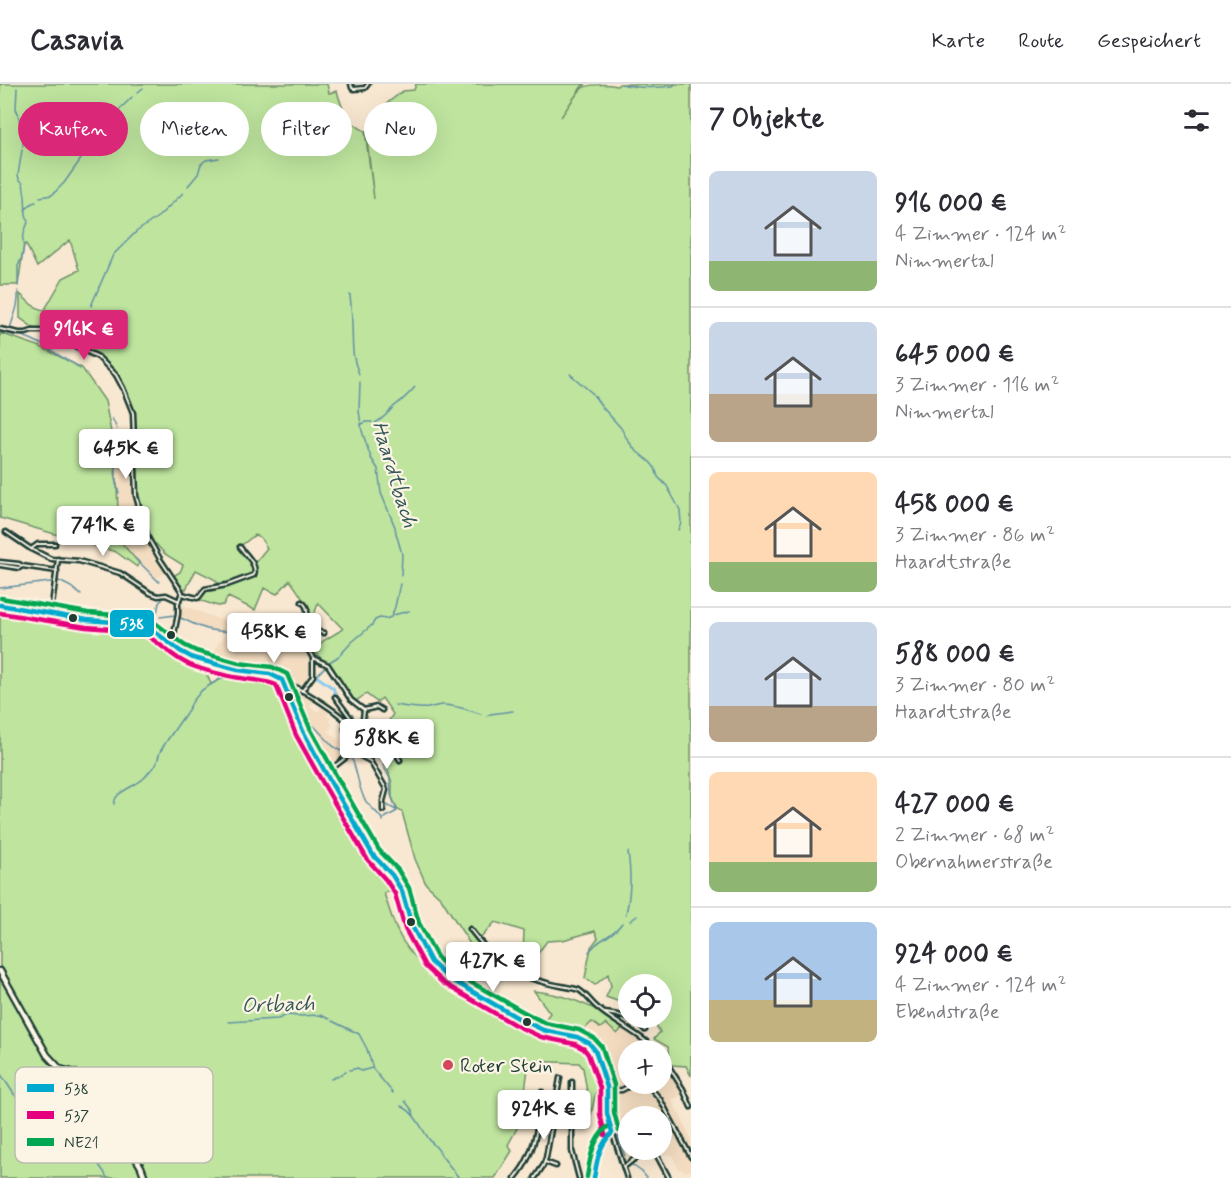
<!DOCTYPE html>
<html lang="de">
<head>
<meta charset="utf-8">
<style>
	:root { --surface:#fff; --page:#f2f2f3; --text:#2b2b33; --muted:#7c7c81; --line:#e1e1e2; --accent:#db2777 }
	body { margin:0; font-family:Mynerve,sans-serif; background:var(--page); color:var(--text); height:100vh; display:flex; flex-direction:column; font-size:22px; white-space:nowrap }
	* { box-sizing:border-box; margin:0 }
	p { font-size:20px; color:var(--muted) }
	.icon { flex:none; width:33px; height:33px; fill:none; stroke:currentColor; stroke-width:2; stroke-linecap:round; stroke-linejoin:round }
	.map { position:relative; flex:1; overflow:hidden }
	.panel { display:flex; flex-direction:column; background:var(--surface); width:540px }
	.panel>* { flex:none }
	.banner { position:absolute; left:18px; top:18px; width:570px; height:54px; display:flex; gap:12px }
	.tools { position:absolute; left:618px; top:890px; display:grid; gap:12px }
	.tools a { display:grid; place-items:center; width:54px; height:54px; border-radius:50%; background:var(--surface); box-shadow:0 6px 24px #0002; font-size:30px }
	.price { position:absolute; translate:-50% -51px; padding:0 14px; border-radius:6px; background:#fff; color:#222; font-size:20px; line-height:39px; filter:drop-shadow(0 2px 3px #0008) }
	.price::after { content:''; position:absolute; left:50%; top:36px; width:18px; height:14px; margin-left:-9px; background:inherit; clip-path:polygon(0 0,100% 0,50% 100%) }
	.price.on { background:var(--accent); color:#fff }
	ul { padding:0; list-style:none }
	li { display:flex; align-items:center; gap:18px; height:150px; padding:0 18px }
	li+li { border-top:2px solid var(--line) }
	li span { display:grid; place-items:center; flex:none; width:168px; height:120px; border-radius:9px; color:#555 }
	li>.icon { margin-inline-start:auto }
	span .icon { width:72px; height:72px; fill:#fffc; stroke-width:1 }
	li b { font-size:26px }
	h2 { display:flex; justify-content:space-between; align-items:center; height:72px; padding:0 18px; font-size:26px }
	.chip { padding:0 21px; border-radius:27px; background:var(--surface); box-shadow:0 6px 24px #0002; font-size:21px; line-height:54px }
	.chip.on { background:var(--accent); color:#fff }
	header { display:flex; align-items:center; gap:36px; box-sizing:border-box; height:84px; padding:0 30px; background:var(--surface); border-bottom:2px solid var(--line) }
	header strong { font-size:28px }
	nav { display:flex; gap:33px; margin-inline-start:auto; font-size:21px }
	main { display:flex; flex:1; min-height:0 }
	.map>svg:first-child { display:block }
</style>
</head>
<body>
<header>
<strong>Casavia</strong>
<nav><a>Karte</a><a>Route</a><a>Gespeichert</a></nav>
</header>
<main>
<div class="map">
<svg width="691" height="1094" viewBox="0 0 691 1094">
	<rect width="100%" height="100%" fill="#f9e8d1"/>
	<filter id="ink" filterUnits="userSpaceOnUse"><feTurbulence type="fractalNoise" baseFrequency=".0167" numOctaves="2"/><feDisplacementMap in="SourceGraphic" scale="12" xChannelSelector="R" yChannelSelector="G"/><feConvolveMatrix kernelMatrix="1 2 1 2 8 2 1 2 1" color-interpolation-filters="sRGB"/></filter>
	<g filter="url(#ink)">
		<path fill="#f3dcc0" fill-rule="evenodd" d="M118,373H135L136,412L149,457L168,487L156,494L144,482L139,479L119,456L116,396Z
			M180,520L218,535L240,534L286,552L298,560L311,573L313,590L302,606L273,588L246,585L211,576L218,560L226,550L204,544L178,532Z
			M289,601L313,617L310,623L318,628L321,623L329,628L327,633H331L329,636L333,640L329,647L338,656L346,653L351,666L349,669L329,685H326L311,657L292,617L287,603Z
			M592,938L624,942L656,966H628V999H662V972L685,1009L672,1016L691,1054V1088L689,1087L686,1088L679,1086L672,1071L666,1070L664,1071L662,1068L657,1070L654,1066L633,1076L624,1083L608,1031V1007L596,970L590,959L577,953ZM628,1032H662V1065H628Z"/>
		<path fill="#bee49e" stroke="#6e9069" stroke-width="1.5" fill-rule="evenodd" d="M0,0H327L329,9L337,7C342,25 347,38 365,47L374,115L366,47L372,49L390,39L399,32L386,20L403,7L414,6L416,0H586L582,2L561,33C567,25 576,8 584,3C592,0 608,0 617,2L619,0H691V992L686,982L672,981L669,977L668,963L654,955L660,948L651,933H662V900H628V921L606,913L611,902L608,890L595,901L585,894L591,863L598,854L595,847L563,856L547,857L536,872H523L524,847L495,838L479,856L499,888L490,886L470,860L441,814L426,800L415,775L402,728L397,725L392,713V699L384,673L374,659L366,654L365,650L366,647L370,645L386,656L393,651L387,640L393,630L382,614L377,618L366,610L356,617L351,615L328,580L314,568L323,557L343,545L318,519L310,544H305C311,521 302,514 290,496L277,510L264,504L255,526L228,513L223,521L218,522L198,516L207,507H212L222,503L214,495L196,486L186,505L179,502L173,492L180,488L183,481L165,470L156,460L153,462L149,457L136,412V340L132,324L124,304L116,291L109,282L102,275L74,262L78,255L81,229L67,226L59,256L41,249L20,234V210L32,221L44,227L63,194L79,186L70,156L37,183L26,160L24,161L18,201H0ZM255,451L260,453L267,464L253,481L239,463Z
			M0,249L41,263L82,284L105,317L116,374V400H117L119,456L139,479L137,483L116,468L0,434Z
			M0,524L86,538L130,541L143,544L159,554L183,573L193,578L197,583L207,591L211,600C215,598 219,596 224,594C239,588 271,586 282,600C287,607 287,618 291,626C301,648 311,669 324,689L322,690L329,698L372,773L386,789L384,791L387,796L390,794L396,802L384,809C393,837 397,856 420,878L422,876L424,881L428,879L448,896L524,940L549,950L577,954L584,958L589,961L593,966L605,1000L597,1002L591,1031L583,984L579,979L529,977L521,1037L508,1061L512,1067L495,1094H0Z
			M534,907C566,910 597,924 624,942L617,950L606,940L600,944L592,938L580,949L541,941L550,929Z"/>
		<g fill="none" stroke-linecap="round" stroke-linejoin="round">
			<path stroke="#6291a4" stroke-width="1.5" d="M622,0C639,5 656,4 673,2L675,0
				M17,4L16,24L23,48V62
				M138,8L143,4
				M101,44L132,13
				M22,66L18,91L19,95L23,99L25,112L26,130L28,138L24,149L23,157
				M188,102L198,90L201,80L206,76L219,74
				M40,113L52,111L64,99L81,75L83,70L95,50
				M25,126L32,119L36,118
				M18,202V182L22,173L24,160
				M350,211C351,221 352,231 352,241C353,261 351,271 359,290
				M91,222L113,171L136,148L159,132L183,109
				M10,245C14,230 19,223 18,207
				M0,247L16,252
				M22,252C36,256 48,264 60,272C68,277 72,277 80,285
				M63,254L81,233
				M570,290L592,309L603,324L621,344L627,355L635,366L650,378L655,384L658,393L667,402L680,426L681,439L678,446
				M360,298L359,327L362,347L371,374L378,385L381,409L395,443L396,449L402,470L401,491
				M112,334L117,345
				M375,339C386,334 389,326 397,320C404,315 409,310 415,303
				M362,340L366,338H372
				M117,374V370
				M116,375L115,395L119,409
				M689,458L691,460
				M136,475L159,498
				M0,504L59,497L71,503L81,511
				M157,529L159,519L163,514
				M393,531L409,527
				M160,533L175,531C206,547 215,550 250,546L272,561
				M328,579L339,572L352,558L372,541L375,536L380,534L386,535L391,533L395,523L400,500
				M317,591L326,582
				M395,621C402,622 420,625 428,624C433,623 438,621 443,621C456,621 468,626 481,630
				M487,632L490,630L513,627
				M352,635L353,631
				M314,642L333,662L347,671L352,675C357,687 358,701 364,714C368,723 378,727 383,737
				M383,681L390,695L391,711L397,727L383,735
				M114,720C115,715 115,714 118,711C125,705 136,701 143,695C148,691 150,685 156,681L160,668L166,658L188,626L193,617L202,606L220,595L228,594L243,589L276,594
				M385,720L396,726
				M626,830C631,807 631,790 628,768
				M630,837L637,832
				M415,841L418,847
				M589,868C598,854 612,854 622,839
				M474,903L488,912
				M496,915C504,919 508,925 516,929C528,938 543,942 557,946
				M332,937L359,950L367,965L373,985L393,1009
				M228,938L278,935L287,931L298,932L320,931L329,935
				M350,986L358,984L361,987L372,984
				M0,989L14,1010L21,1018L37,1027L38,1035
				M331,995L346,988
				M405,1017L412,1026L414,1031
				M401,1022C415,1028 421,1044 429,1055C433,1061 439,1064 441,1071L459,1094
				M610,1025V1010
				M614,1037L615,1041
				M39,1038L49,1044L55,1050L59,1052L61,1055C77,1060 101,1078 107,1094
				M616,1045L625,1072
				M631,1080L642,1088L647,1094"/>
			<path stroke="#8ec9ee" stroke-width="3" d="M316,592L333,604L335,609"/>
			<path stroke="#cdc6b2" stroke-width="2" stroke-dasharray="2 1" stroke-linecap="butt" d="M666,1059L675,1054"/>
			<g stroke="#1f3d34" stroke-width="7">
				<path id="street" d="M351,0L352,4L354,5L365,4L368,0
					M0,245L19,249H26L32,247H44L98,273L116,291L123,304L133,329L136,412L148,454L160,475L182,508L178,519V530L172,560
					M6,448L31,465L51,475L79,477L110,486L120,489L150,509L158,512L166,511L179,517
					M31,465L38,460H55
					M0,478L19,480L22,482L57,487
					M0,481L19,484L22,482
					M182,510L197,514L199,513L205,505L227,501L254,491C258,481 246,471 240,463
					M302,518C311,524 306,536 304,545
					M0,521L87,536L141,540L150,544L180,567L193,574L238,586L270,590L279,594L284,599L292,622L303,647L330,697L373,771L392,791L402,807L412,842L428,873L435,883L447,893L518,934L543,946L581,954L589,959L594,964L607,1003V1026L611,1044L627,1094
					M51,529L58,475
					M313,574L328,581L351,616L364,626L363,635L370,642L388,655L400,676
					M284,599C296,600 337,628 346,637L345,645L353,668L326,689
					M302,607L313,592V574L299,550L304,545L324,549
					M335,613L350,633V634L347,637
					M364,626L377,623L382,626
					M353,668L370,677L385,703L386,706L383,717V726
					M470,845C493,875 509,890 547,899C554,901 575,904 579,906C587,911 592,920 599,925C617,940 640,950 656,966
					M605,929C619,930 637,936 645,946
					M662,972L683,1005L691,1023
					M572,998V1067L579,1094
					M646,999L660,1015L691,1073
					M608,1007L622,1006L635,999
					M662,1062L666,1059
					M654,1066L669,1094
					M545,1078L556,1082
					M624,1083L633,1076L656,1065
					M515,1094C520,1088 525,1081 528,1074C536,1058 541,1026 542,1008
					M535,1094L543,1082L546,1074L560,994
					M594,1094C597,1078 598,1059 612,1049"/>
			</g>
			<g stroke="#1f3d34" stroke-width="9">
				<path id="secondary" d="M0,887L47,971L60,985L75,989L82,994L129,1062L141,1083L145,1094"/>
			</g>
			<use href="#street" stroke="#fcf5e5" stroke-width="2"/>
			<use href="#secondary" stroke="#fcf5e5" stroke-width="4.5"/>
			<g stroke="#fcf5e5" stroke-width="9">
				<path id="bus-1" d="M0,521L87,536L141,540L150,544L180,567L193,574L238,586L270,590L282,596L303,647L330,697L373,771L392,791L402,807L412,842L431,878L447,893L518,934L543,946L577,953L589,959L595,966L607,1003V1029L612,1049
					M594,1094C597,1077 599,1061 612,1049"/>
			</g>
			<g stroke="#fcf5e5" stroke-width="9">
				<path id="bus-2" d="M0,529L86,543L139,547C158,556 171,573 190,581C203,586 226,592 240,594C252,596 265,596 276,601L296,651L324,701L367,775L386,796L395,810L405,845L425,882L443,899L515,941L541,953L575,960L584,965L588,970L600,1004V1030L605,1051"/>
			</g>
			<g stroke="#fcf5e5" stroke-width="9">
				<path id="bus-3" d="M1,514L88,529L143,533L154,538L184,561L196,567L239,579L272,583L287,590L310,644L337,693L379,766L398,786L409,804L419,839L437,873L451,887L522,927L545,939L579,946L594,954L602,963L614,1001V1028L619,1047
					M587,1093C590,1074 592,1057 607,1043"/>
			</g>
			<use href="#bus-1" stroke="#00a9ce" stroke-width="4.5"/>
			<use href="#bus-2" stroke="#e5007d" stroke-width="4.5"/>
			<use href="#bus-3" stroke="#00a651" stroke-width="4.5"/>
		</g>
	</g>
	<g fill="#1f3d34" stroke="#fcf5e5" stroke-width="2">
		<circle cx="73" cy="534" r="5"/>
		<circle cx="171" cy="551" r="5"/>
		<circle cx="289" cy="613" r="5"/>
		<circle cx="411" cy="838" r="5"/>
		<circle cx="527" cy="938" r="5"/>
	</g>
	<circle fill="#d1495b" stroke="#fcf5e5" stroke-width="2" cx="448" cy="981" r="6"/>
	<g text-anchor="middle" stroke-width="4.5" stroke-linejoin="round" paint-order="stroke">
		<g font-size="20" fill="#1f3d34" stroke="#fcf5e5" text-anchor="start">
			<text x="460" y="988">Roter Stein</text>
		</g>
		<g font-size="21" font-style="italic" fill="#355959" stroke="#fcf5e5">
			<text transform="translate(395 390) rotate(73)" y="7">Haardtbach</text>
			<text transform="translate(278 920) rotate(-2)" y="7">Ortbach</text>
		</g>
	</g>
	<rect x="15" y="983" width="198" height="96" rx="9" fill="#fcf5e5" stroke="#babeb0" stroke-width="1.5"/>
	<rect x="27" y="1000" width="27" height="8" fill="#00a9ce"/>
	<rect x="27" y="1027" width="27" height="8" fill="#e5007d"/>
	<rect x="27" y="1054" width="27" height="8" fill="#00a651"/>
	<g font-size="16" fill="#1f3d34">
		<text x="64" y="1010">538</text>
		<text x="64" y="1037">537</text>
		<text x="64" y="1064">NE21</text>
	</g>
	<rect stroke="#fcf5e5" stroke-width="2" x="109" y="525" width="46" height="29" rx="6" fill="#00a9ce"/>
	<g font-size="16" text-anchor="middle" font-weight="bold" fill="#fff">
		<text x="132" y="545">538</text>
	</g>
</svg>
<div class="tools">
<a><svg class="icon" aria-label="locate" viewBox="0 0 24 24"><circle cx="12" cy="12" r="6"/><path d="M12 2v4M12 18v4M2 12h4M18 12h4"/></svg></a>
<a>+</a>
<a>−</a>
</div>
<b class="price on" style="left:84px;top:277px">916K €</b>
<b class="price" style="left:126px;top:396px">645K €</b>
<b class="price" style="left:103px;top:473px">741K €</b>
<b class="price" style="left:274px;top:580px">458K €</b>
<b class="price" style="left:387px;top:686px">588K €</b>
<b class="price" style="left:493px;top:909px">427K €</b>
<b class="price" style="left:544px;top:1057px">924K €</b>
<div class="banner">
<a class="chip on">Kaufen</a>
<a class="chip">Mieten</a>
<a class="chip">Filter</a>
<a class="chip">Neu</a>
</div>
</div>
<section class="panel">
<h2>7 Objekte<svg class="icon" aria-label="filters" viewBox="0 0 24 24"><path d="M4 7h16M4 17h16"/><circle cx="9" cy="7" r="2"/><circle cx="15" cy="17" r="2"/></svg></h2>
<ul>
<li><span style="background:linear-gradient(#c9d6e8 75%,#8fb573 0)"><svg class="icon" aria-label="home" viewBox="0 0 24 24"><path d="M3 11l9-7 9 7M6 9v11h12V9"/></svg></span><div><b>916 000 €</b><p>4 Zimmer · 124 m²</p><p>Nimmertal</p></div></li>
<li><span style="background:linear-gradient(#c9d6e8 60%,#b9a48a 0)"><svg class="icon" aria-label="home" viewBox="0 0 24 24"><path d="M3 11l9-7 9 7M6 9v11h12V9"/></svg></span><div><b>645 000 €</b><p>3 Zimmer · 116 m²</p><p>Nimmertal</p></div></li>
<li><span style="background:linear-gradient(#ffd9b3 75%,#8fb573 0)"><svg class="icon" aria-label="home" viewBox="0 0 24 24"><path d="M3 11l9-7 9 7M6 9v11h12V9"/></svg></span><div><b>458 000 €</b><p>3 Zimmer · 86 m²</p><p>Haardtstraße</p></div></li>
<li><span style="background:linear-gradient(#c9d6e8 70%,#b9a48a 0)"><svg class="icon" aria-label="home" viewBox="0 0 24 24"><path d="M3 11l9-7 9 7M6 9v11h12V9"/></svg></span><div><b>588 000 €</b><p>3 Zimmer · 80 m²</p><p>Haardtstraße</p></div></li>
<li><span style="background:linear-gradient(#ffd9b3 75%,#8fb573 0)"><svg class="icon" aria-label="home" viewBox="0 0 24 24"><path d="M3 11l9-7 9 7M6 9v11h12V9"/></svg></span><div><b>427 000 €</b><p>2 Zimmer · 68 m²</p><p>Obernahmerstraße</p></div></li>
<li><span style="background:linear-gradient(#a9c7e8 65%,#c2b280 0)"><svg class="icon" aria-label="home" viewBox="0 0 24 24"><path d="M3 11l9-7 9 7M6 9v11h12V9"/></svg></span><div><b>924 000 €</b><p>4 Zimmer · 124 m²</p><p>Ebendstraße</p></div></li>
</ul>
</section>
</main>
</body>
</html>
